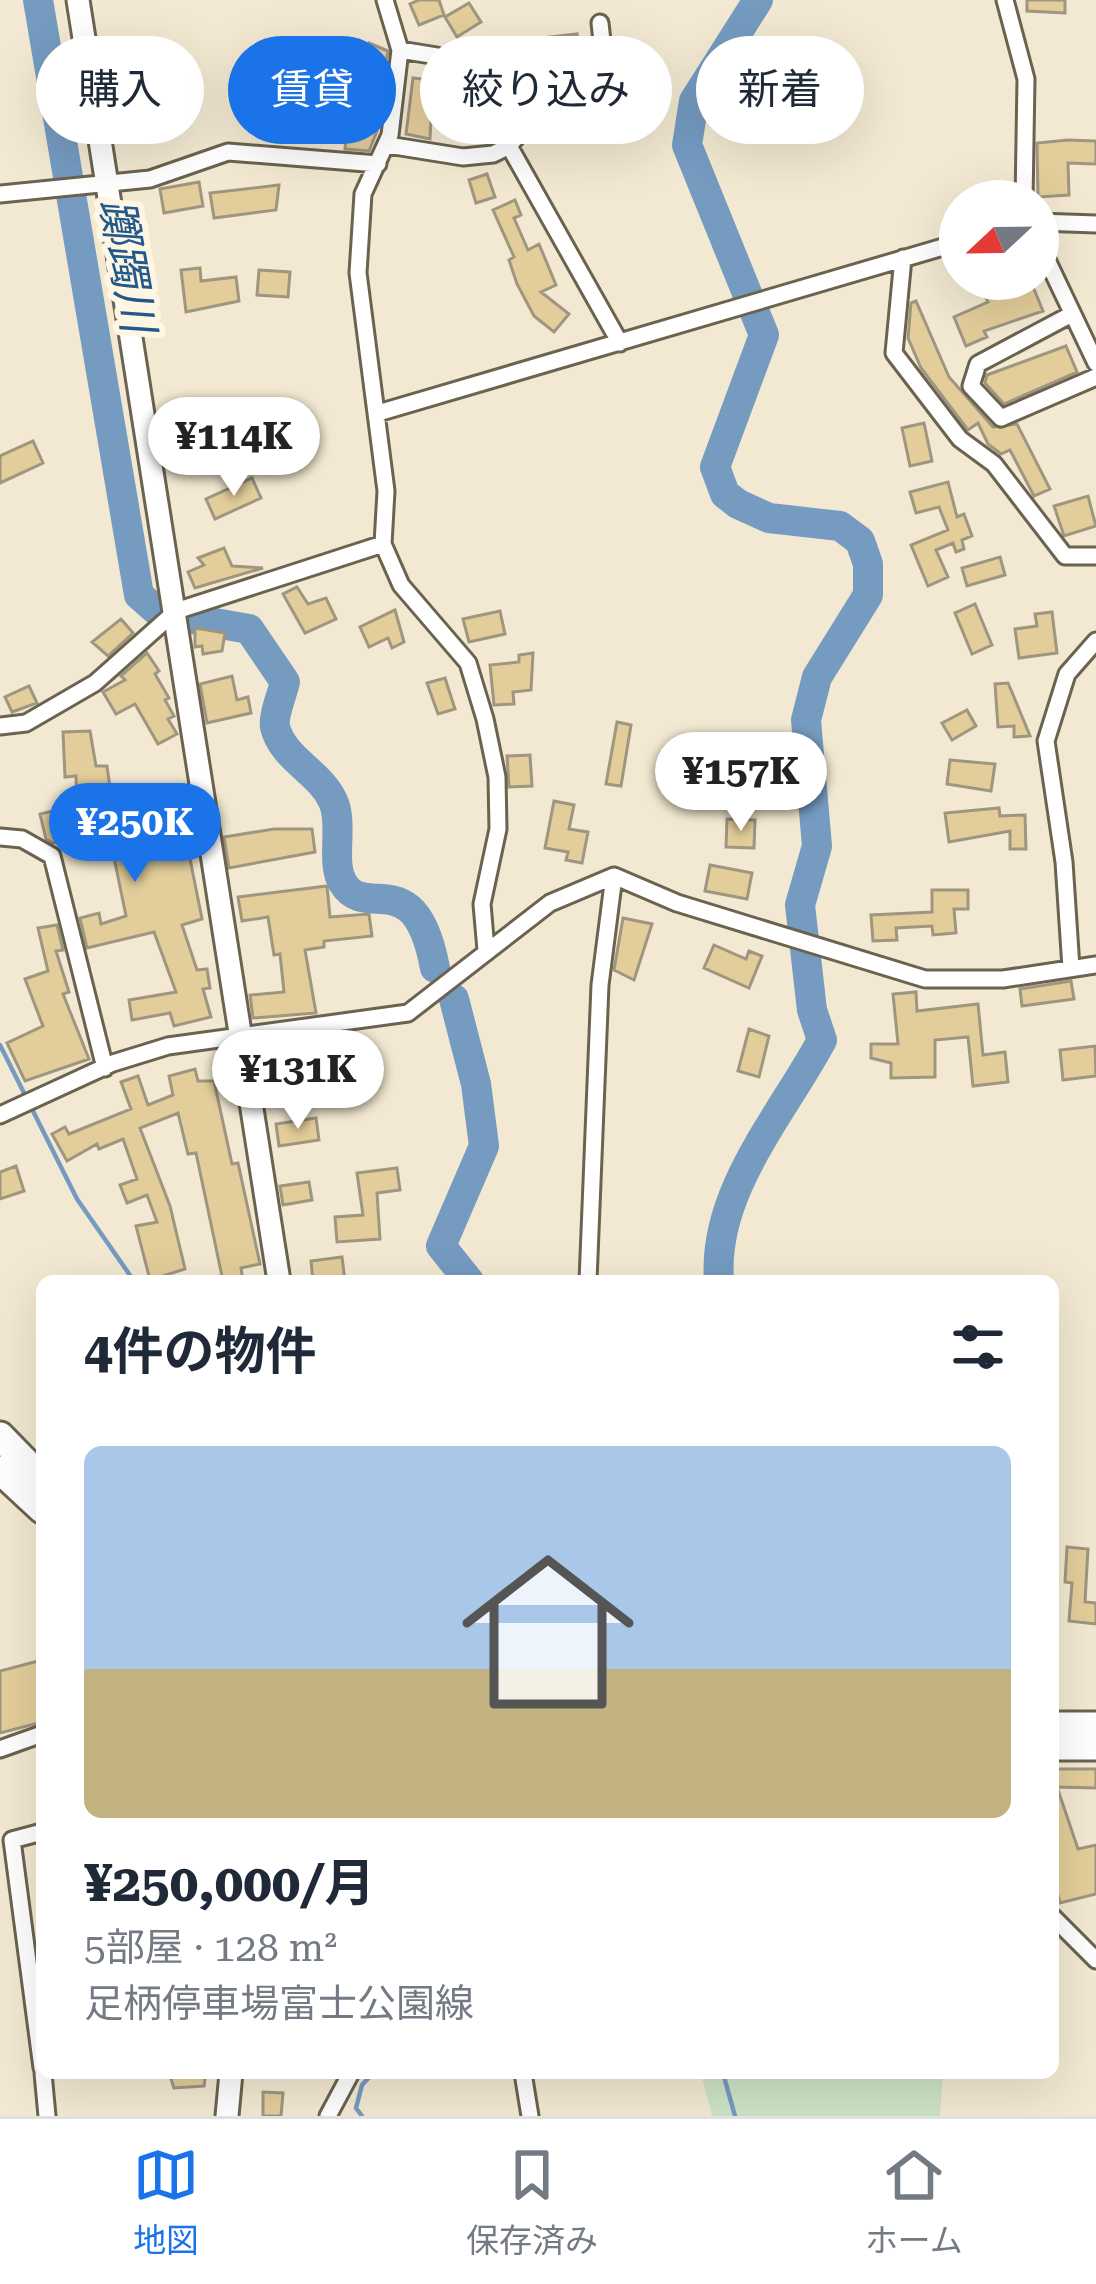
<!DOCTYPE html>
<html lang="ja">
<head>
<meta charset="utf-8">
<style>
	:root { --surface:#fff; --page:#f2f2f3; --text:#1f2937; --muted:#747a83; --line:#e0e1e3; --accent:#1a73e8 }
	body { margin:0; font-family:"Roboto Serif","Noto Sans JP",serif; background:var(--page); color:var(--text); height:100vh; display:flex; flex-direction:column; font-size:45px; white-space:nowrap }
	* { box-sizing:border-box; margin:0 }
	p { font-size:39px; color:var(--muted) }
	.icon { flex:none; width:66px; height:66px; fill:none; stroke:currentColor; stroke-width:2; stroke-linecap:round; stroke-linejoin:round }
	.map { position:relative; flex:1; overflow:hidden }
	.details { position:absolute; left:36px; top:1275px; width:1023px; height:804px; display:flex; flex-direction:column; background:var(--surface); border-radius:18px; box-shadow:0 12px 48px #0002 }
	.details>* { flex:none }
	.top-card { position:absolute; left:36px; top:36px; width:1026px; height:108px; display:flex; gap:24px }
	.needle { width:78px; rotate:248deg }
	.controls { position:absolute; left:939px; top:180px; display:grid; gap:24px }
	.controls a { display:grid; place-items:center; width:120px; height:120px; border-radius:50%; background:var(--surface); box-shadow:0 12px 48px #0002; font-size:60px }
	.price { position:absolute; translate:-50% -102px; padding:0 27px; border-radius:42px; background:#fff; color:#222; font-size:39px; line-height:78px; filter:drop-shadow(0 3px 6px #0008) }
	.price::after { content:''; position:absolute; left:50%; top:72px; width:36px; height:27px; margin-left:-18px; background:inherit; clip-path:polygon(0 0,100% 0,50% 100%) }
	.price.selected { background:var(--accent); color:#fff }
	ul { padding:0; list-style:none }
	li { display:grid; align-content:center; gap:24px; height:636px; padding:0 48px }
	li+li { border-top:3px solid var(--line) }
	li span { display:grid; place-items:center; height:372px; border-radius:18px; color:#555 }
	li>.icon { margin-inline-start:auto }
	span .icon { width:216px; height:216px; fill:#fffc; stroke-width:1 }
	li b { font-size:51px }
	h2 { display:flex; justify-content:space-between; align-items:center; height:144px; padding:0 48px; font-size:51px }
	.pill { padding:0 42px; border-radius:54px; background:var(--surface); box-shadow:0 12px 48px #0002; font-size:42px; line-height:108px }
	.pill.selected { background:var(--accent); color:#fff }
	.menu { display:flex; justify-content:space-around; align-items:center; height:168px; border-top:3px solid var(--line); background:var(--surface); font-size:33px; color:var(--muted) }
	.menu a { display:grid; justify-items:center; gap:6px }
	.menu .selected { color:var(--accent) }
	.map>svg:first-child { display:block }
</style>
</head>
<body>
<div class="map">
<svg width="1096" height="2116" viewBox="0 0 1096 2116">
	<rect width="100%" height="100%" fill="#f3e9d2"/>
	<path fill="#cee3c5" d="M701,2073H943L940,2116H712Z"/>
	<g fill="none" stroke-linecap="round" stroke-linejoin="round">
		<path stroke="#759bc1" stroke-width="4.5" d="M0,1045L77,1199L134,1281
			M723,2073L735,2116
			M362,2116L356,2108L362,2085L373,2073"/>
		<path stroke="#759bc1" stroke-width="30" d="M38,0L139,595L155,609
			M192,619L249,629L285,682C282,695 273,715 275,727C283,759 320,772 333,801C344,824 330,863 343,883C366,922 415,861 435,968
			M454,999L476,1084L484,1146L441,1246L469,1281
			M719,1281C712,1192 782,1115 822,1040L812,1010L800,905L817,846L806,720L817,677L868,595V564L860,541L840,526L769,518L738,504L725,494L715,467L764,335L687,145L694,101L758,0"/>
	</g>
	<path fill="#e3cd9a" stroke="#9f9680" stroke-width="3" d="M419,0H439L444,15L419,25L410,4Z
		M1027,0H1065V13L1027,11Z
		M469,3L481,22L457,37L445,17Z
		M577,34L580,56L552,60L549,37Z
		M369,43L388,51L381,89L355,87Z
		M517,67L531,85L515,103L498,87Z
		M630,70L638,93L656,91L659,119L581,125L575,88Z
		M413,78L433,80L430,139L406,134Z
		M350,89L366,90L363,129L377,131L369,151L345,149Z
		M1068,140L1096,141V164L1068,163L1069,195L1038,197L1037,143Z
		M487,174L495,197L476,203L469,180Z
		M199,182L203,206L164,213L160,189Z
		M279,185L276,210L214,218L210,193Z
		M515,200L521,215L514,218L528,250L539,244L556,285L541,292L569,314L554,332L534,316L517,284L509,260L514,257L493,210Z
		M200,268L201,281L236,277L239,301L186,312L181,270Z
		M259,270L290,272L288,297L257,295Z
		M1031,282L1043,311L984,331L987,337L966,346L954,317L988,302L985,296Z
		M916,301L949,377L993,427L1017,424L1050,489L1034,496L1010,450L1001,454L988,444L978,423L968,430L921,368L908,338L911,303Z
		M1066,346L1077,372L1004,404L985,383L987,375Z
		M924,423L932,461L910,466L902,428Z
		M33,441L43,463L0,483V456Z
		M252,478L261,498L215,519L206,499Z
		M948,482L957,517L964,514L972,536L962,540L964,549L956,552L953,543L936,550L948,577L928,586L911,545L948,530L939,507L916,513L910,492Z
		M1088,496L1096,526L1064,536L1054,506Z
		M224,548L232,566L263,568L195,588L188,572L204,565L198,558Z
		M1000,557L1005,575L967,586L962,568Z
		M297,587L308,604L326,598L336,619L305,633L283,594Z
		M975,604L992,645L972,654L955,613Z
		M395,610L404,642L392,648L388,638L369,647L360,627Z
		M500,611L505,634L469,642L463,619Z
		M1052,612L1057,653L1019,658L1015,629L1037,626L1035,614Z
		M121,619L133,633L108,656L92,642Z
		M195,628L225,633L222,651L203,654L202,646L195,647Z
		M147,653L159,671L155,674L169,698L165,700L174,716L168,719L177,734L158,744L135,704L116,714L103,692L125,680L121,676Z
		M533,653L531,690L513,692L514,704L494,705L490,665L519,662V655Z
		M232,676L237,700L248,697L251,713L207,723L200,684Z
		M445,678L455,709L438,714L427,683Z
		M1008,683L1014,697L1030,736L1014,737V726L998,727L995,684Z
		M29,686L37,703L12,712L5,697Z
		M967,710L976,726L952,740L942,723Z
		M617,722L631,725L621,786L606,784Z
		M90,731L96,766H107L114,817L146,811L150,833L133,836L138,861L189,854L202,919L182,925L197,970L207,969L210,988L203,989L211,1017L174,1026L170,1013L132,1020L129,1000L176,992L154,932L87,948L80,918L99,913L101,924L126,916L109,833L53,843L46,839L40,814L77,805L76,776L65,777L63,732Z
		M530,755L532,786L509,787L507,756Z
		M950,760L995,764L991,791L947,784Z
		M554,801L574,805L569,829L588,832L582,863L566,860L568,852L545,848Z
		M999,808L1000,816L1025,815L1026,849H1010V831L949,842L945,813Z
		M727,819L755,820L754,848L726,847Z
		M274,829H312L315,852L229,868L224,837Z
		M710,865L752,873L747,899L705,891Z
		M327,886L330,917L369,914L372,936L324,941V947L305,950L316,1013L253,1018L250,995L284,992L280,954L274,955L268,917L242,921L238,897Z
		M932,890H968V909H954L956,933L933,935L932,926L896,928L897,940L873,941L871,915L932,912Z
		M623,918L652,924L634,980L614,970Z
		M57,925L63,950L56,951L69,992L63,994L89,1059L25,1081L7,1043L43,1026L25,979L48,971L38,928Z
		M714,945L746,959L749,951L762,956L749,988L704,968Z
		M1071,981L1074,999L1022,1006L1020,989Z
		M916,992L917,1011L978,1004L983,1055L1005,1052L1008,1082L973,1086L968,1037L935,1040V1077L891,1078V1063L871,1058V1044H898L893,994Z
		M749,1029L769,1036L759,1077L738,1071Z
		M366,1044L370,1084L348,1087L343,1046Z
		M1095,1046L1096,1076L1063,1080L1060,1050Z
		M195,1069L198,1081H214L232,1164L238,1163L260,1264L241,1268L243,1281H223L196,1153L188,1154L178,1113L140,1128L170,1206L185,1269L150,1280L136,1226L157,1222L147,1195L127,1203L120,1185L137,1179L123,1139L99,1149L97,1144L67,1161L52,1134L65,1127L69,1134L131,1109L121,1082L138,1076L148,1105L173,1095L169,1076Z
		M310,1069L313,1091L273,1097L270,1074Z
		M316,1118L319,1140L279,1146L276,1124Z
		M16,1166L24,1191L0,1199V1172Z
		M397,1168L400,1190L377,1193L380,1239L337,1242L335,1217L363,1215L357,1173Z
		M309,1182L312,1200L283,1205L280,1186Z
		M342,1257L345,1281H313L311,1261Z
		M1067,1547L1088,1549L1085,1602L1096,1603V1624L1069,1621L1072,1583L1065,1582Z
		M42,1660V1722L0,1733V1671Z
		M1053,1769H1096V1788L1057,1787L1078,1849L1096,1845V1894L1060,1903L1053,1875Z
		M169,2073H206L204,2086L174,2088Z
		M263,2092L283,2093L281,2116H263Z"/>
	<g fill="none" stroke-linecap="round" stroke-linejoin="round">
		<g stroke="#6b634f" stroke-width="21">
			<path id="street" d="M385,0L400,50L390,135L363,194L358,273L386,491L383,544L401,585L468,663L485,719L497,777L498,829L482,904L486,950
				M1005,0L1026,79L1024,201
				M400,50L437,56L442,66
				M388,145L463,157L493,154L509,146L568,77L605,68L600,23
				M509,146L620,343
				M0,194L150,179L228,152L378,164
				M1038,222L1096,224
				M1038,241L1096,363
				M903,258L894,353L960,439L994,464L1065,556H1096
				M1072,314L978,364L971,386L1001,418L1096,377
				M378,413L960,242
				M0,726L26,723L95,683L176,611L383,544
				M0,837L22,839L52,856L105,1068
				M1071,968L1064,862L1046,741L1067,674L1096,641
				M0,1115L113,1063L168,1046L408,1013L550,903L614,876L677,903L925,979H1003L1096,965
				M588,1281L600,985L614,876
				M0,1749L42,1734
				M42,1832L12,1840L42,2068
				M1053,1917L1096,1960
				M43,2073L47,2116
				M523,2073L530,2116
				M328,2116L351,2073"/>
		</g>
		<g stroke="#6b634f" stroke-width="27">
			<path id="secondary" d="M78,0L279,1281
				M227,2116L231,2073"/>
		</g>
		<g stroke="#6b634f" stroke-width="33">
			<path id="highway" d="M0,1436L42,1479
				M0,1470L42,1509
				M1053,1726H1096
				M1053,1746H1096"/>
		</g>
		<use href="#street" stroke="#fff" stroke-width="15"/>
		<use href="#secondary" stroke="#fff" stroke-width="21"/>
		<use href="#highway" stroke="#fff" stroke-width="27"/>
	</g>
	<g text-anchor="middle" stroke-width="12" stroke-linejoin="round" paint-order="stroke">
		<g font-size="45" font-style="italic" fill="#22598c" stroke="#fef6e3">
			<text transform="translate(128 265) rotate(80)" y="16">躑躅川</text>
		</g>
	</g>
</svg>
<div class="controls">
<a><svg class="needle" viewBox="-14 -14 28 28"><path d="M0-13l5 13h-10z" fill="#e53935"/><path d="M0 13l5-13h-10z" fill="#747a83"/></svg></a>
</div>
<b class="price" style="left:234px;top:499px">¥114K</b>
<b class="price" style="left:741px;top:834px">¥157K</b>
<b class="price selected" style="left:135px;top:885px">¥250K</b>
<b class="price" style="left:298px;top:1132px">¥131K</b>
<div class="top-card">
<a class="pill">購入</a>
<a class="pill selected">賃貸</a>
<a class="pill">絞り込み</a>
<a class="pill">新着</a>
</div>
<section class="details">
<h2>4件の物件<svg class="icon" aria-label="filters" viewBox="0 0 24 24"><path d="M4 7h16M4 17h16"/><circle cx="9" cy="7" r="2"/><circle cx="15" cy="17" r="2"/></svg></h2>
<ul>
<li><span style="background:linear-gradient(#a9c7e8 60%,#c2b280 0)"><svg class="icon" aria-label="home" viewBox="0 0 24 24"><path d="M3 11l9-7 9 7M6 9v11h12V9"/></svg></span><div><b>¥250,000/月</b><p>5部屋 · 128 m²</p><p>足柄停車場富士公園線</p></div></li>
</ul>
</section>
</div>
<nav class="menu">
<a class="selected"><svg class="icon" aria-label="map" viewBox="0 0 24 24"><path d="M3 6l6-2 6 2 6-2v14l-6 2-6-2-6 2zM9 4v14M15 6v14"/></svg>地図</a>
<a><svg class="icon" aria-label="saved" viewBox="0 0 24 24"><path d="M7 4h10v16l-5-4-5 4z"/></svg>保存済み</a>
<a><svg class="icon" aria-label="home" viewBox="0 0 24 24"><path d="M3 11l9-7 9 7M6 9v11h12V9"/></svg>ホーム</a>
</nav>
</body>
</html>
